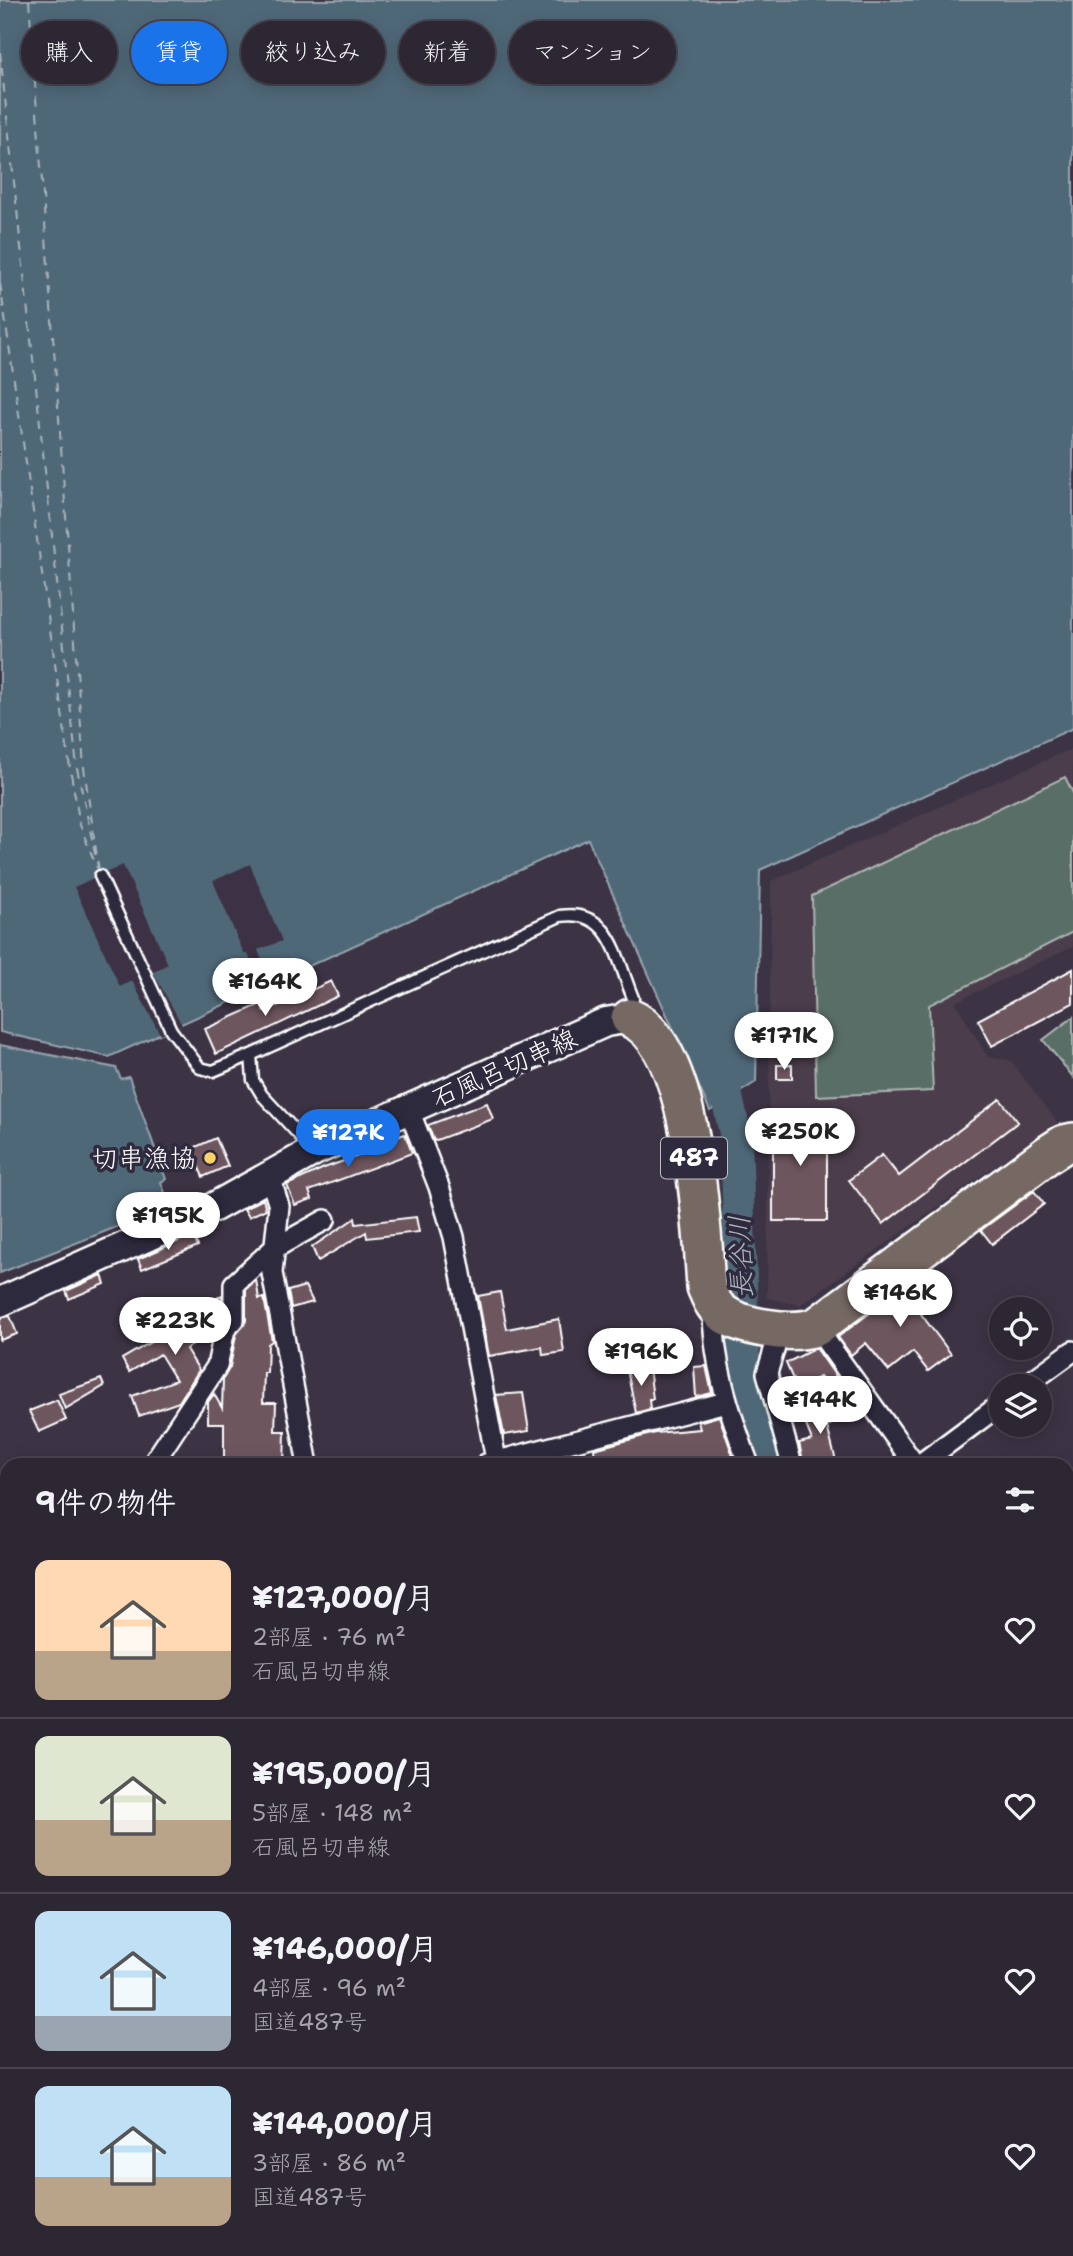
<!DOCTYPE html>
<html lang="ja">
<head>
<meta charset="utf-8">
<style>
	:root { --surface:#2d2633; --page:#39323f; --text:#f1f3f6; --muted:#a7a5ac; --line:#48434e; --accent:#1a73e8 }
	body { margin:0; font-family:"Shantell Sans","Klee One",sans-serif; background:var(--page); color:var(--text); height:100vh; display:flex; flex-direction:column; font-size:26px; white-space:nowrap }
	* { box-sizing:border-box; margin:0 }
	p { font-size:23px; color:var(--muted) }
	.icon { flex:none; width:38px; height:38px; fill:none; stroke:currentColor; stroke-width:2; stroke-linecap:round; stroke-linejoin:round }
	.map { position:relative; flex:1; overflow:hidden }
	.drawer { position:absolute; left:0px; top:1458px; width:1074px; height:800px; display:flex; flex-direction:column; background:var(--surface); border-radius:21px 21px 0 0; box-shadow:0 4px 18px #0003,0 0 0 2px var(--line) }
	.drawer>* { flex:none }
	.hud { position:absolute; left:21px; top:21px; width:700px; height:63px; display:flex; gap:14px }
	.tools { position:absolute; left:989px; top:1297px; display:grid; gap:14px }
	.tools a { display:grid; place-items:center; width:63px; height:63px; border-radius:50%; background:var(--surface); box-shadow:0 4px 18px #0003,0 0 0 2px var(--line); font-size:35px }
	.price { position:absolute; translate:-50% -60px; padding:0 16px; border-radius:24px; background:#fff; color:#222; font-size:23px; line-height:46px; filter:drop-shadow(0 2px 4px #0008) }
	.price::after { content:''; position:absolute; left:50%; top:42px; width:21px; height:16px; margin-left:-10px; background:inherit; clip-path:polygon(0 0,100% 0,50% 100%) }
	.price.active { background:var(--accent); color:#fff }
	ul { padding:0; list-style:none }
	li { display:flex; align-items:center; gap:21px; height:175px; padding:0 35px }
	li+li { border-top:2px solid var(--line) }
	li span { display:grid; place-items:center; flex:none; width:196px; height:140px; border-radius:14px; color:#555 }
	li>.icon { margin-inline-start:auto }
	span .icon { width:84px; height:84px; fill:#fffc; stroke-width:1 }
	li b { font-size:30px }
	h2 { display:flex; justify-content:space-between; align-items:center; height:84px; padding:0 35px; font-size:30px }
	.chip { padding:0 24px; border-radius:32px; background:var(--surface); box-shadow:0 4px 18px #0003,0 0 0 2px var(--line); font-size:24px; line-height:63px }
	.chip.active { background:var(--accent); color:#fff }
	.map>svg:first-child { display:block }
</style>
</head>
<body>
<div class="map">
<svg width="1073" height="2256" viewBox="0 0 1073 2256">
	<rect width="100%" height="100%" fill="#3c3344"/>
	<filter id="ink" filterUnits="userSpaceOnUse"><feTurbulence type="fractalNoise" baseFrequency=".0143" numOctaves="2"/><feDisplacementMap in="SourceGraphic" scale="14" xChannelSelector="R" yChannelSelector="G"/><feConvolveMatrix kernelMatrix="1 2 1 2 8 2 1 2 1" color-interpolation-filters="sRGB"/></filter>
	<g filter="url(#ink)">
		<path fill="#4b3e4c" d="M1073,748V947L955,1002L988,1057L1010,1060L1057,1122L800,1305L767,1298L771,881Z"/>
		<path fill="#5a6e67" stroke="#acb6b3" stroke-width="2" d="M1065,777L1073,793V932L929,1005L933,1091L816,1096L812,896Z
			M1073,1017V1077L1043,1040Z
			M0,2043L7,2047V2192L0,2191Z
			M75,2251H112V2256H81Z"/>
		<path fill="#506878" stroke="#96a4ae" stroke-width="2" d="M0,0H1073V728L760,870L756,1082L710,1111L588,839L109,1057L0,1032Z
			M0,1045L116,1068L121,1079L129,1077L166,1179L161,1182L170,1206L0,1273Z"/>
		<path fill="#3c3344" d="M250,864L282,941L258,950L271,984L262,988L248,954H244L213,881Z
			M123,865L168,964L153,972L182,1025L160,1034L132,981L120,987L74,887Z"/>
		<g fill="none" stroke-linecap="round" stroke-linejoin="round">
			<path stroke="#506878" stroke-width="32" d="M718,1058L736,1137L744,1366L754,1421L768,1465
				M896,2250L898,2256"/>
			<path stroke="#a8b4bc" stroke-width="2" stroke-dasharray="9 7" stroke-linecap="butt" d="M29,0L84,768L99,871
				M0,52L77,768L99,872
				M0,283L70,768L80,825L97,868"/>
		</g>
		<path fill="#6e565f" stroke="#fff" stroke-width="2" d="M1073,969V1003L992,1046L978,1020Z
			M331,981L338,996L216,1054L205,1029L261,1004L264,1012Z
			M777,1065H792V1079H777Z
			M1000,1099L1018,1122L883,1224L849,1180L882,1155L899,1176Z
			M487,1103L493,1119L434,1141L428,1125Z
			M773,1116H827V1221H773Z
			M405,1134L412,1153L309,1191L312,1199L295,1205L287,1185L324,1168L391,1144L390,1139Z
			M216,1138L228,1166L203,1177L191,1149Z
			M1034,1191L1044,1204L992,1244L981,1230Z
			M263,1199L266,1209L249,1217L244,1209Z
			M416,1217L419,1232L367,1238L366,1232L318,1261L312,1247L355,1218L356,1224Z
			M192,1235L198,1246L142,1269L138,1259Z
			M923,1273L935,1289L926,1296L933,1305L921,1314L951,1354L928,1371L913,1352L889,1371L866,1343L851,1355L838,1337Z
			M102,1275L105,1284L69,1299L66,1291Z
			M256,1280L259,1299L264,1298L272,1341L268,1344L267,1373H264L263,1403H276L275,1431H285L284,1465H224V1423H208V1402L214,1394L222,1408L223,1379L230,1367L236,1335L246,1321V1289Z
			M305,1286L313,1302L291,1308L288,1291Z
			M500,1292L507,1329L559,1319L564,1352L543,1355L542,1347L489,1356L478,1296Z
			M222,1295V1315L212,1333L186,1349L199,1370L179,1402L139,1416L132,1396L176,1380L160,1354L129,1372L122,1359L182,1324L180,1321Z
			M10,1316L17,1334L0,1340V1318Z
			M816,1348L847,1392L838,1399L820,1377L796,1387L786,1363Z
			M706,1366L712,1393L696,1397L694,1367Z
			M649,1367L653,1399H649L650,1409L636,1413L627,1370Z
			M101,1379L104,1386L65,1409L59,1394Z
			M523,1393L529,1431L504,1435L496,1395Z
			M57,1400L66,1420L39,1432L29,1411Z
			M833,1401L842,1419L827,1426L837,1465H804L799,1443L812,1440L802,1415Z
			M719,1416L733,1456L707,1461L708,1465H648L647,1460L604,1464L603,1458L595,1459L594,1449L655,1433L700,1429L698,1422Z"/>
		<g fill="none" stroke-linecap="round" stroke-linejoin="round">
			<g stroke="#fff" stroke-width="15">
				<path id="lane" d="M100,876L171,1030L200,1068L213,1071L251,1055L560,916C612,908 616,958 633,998L631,1010
					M251,1055L253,1080L262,1095L311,1148"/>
			</g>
			<g stroke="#fff" stroke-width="24">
				<path id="street" d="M409,1110L439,1187L454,1237L497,1465
					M269,1174L279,1206L272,1273L308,1465
					M713,1303C712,1361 729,1411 749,1465
					M816,1327L915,1465
					M780,1331L767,1373L792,1465
					M1025,1386L1073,1351
					M486,1464L726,1402
					M152,1465L217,1366L225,1329L234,1320V1284L273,1249L325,1220
					M919,1465L1001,1404
					M0,1485L7,1489
					M0,1617L7,1618
					M1068,1647L1073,1642
					M0,1817L7,1829
					M1068,1833L1073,1832
					M266,2250L267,2256
					M631,2250L633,2256
					M840,2250L843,2256
					M912,2250L913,2256
					M190,2255L191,2256
					M751,2256L752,2250"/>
			</g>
			<g stroke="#fff" stroke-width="33">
				<path id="secondary" d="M0,1302L214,1207L314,1151L606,1022L630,1018"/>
			</g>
			<g stroke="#fff" stroke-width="42">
				<path id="highway" d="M630,1018C694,1044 702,1226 706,1287C710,1296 713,1305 720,1311C740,1328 792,1335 816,1327L1047,1155L1064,1144L1073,1142"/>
			</g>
			<use href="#lane" stroke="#2f2a3d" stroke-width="10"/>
			<use href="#street" stroke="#2f2a3d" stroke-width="19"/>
			<use href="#secondary" stroke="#2f2a3d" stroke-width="28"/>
			<use href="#highway" stroke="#766964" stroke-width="37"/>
		</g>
	</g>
	<circle fill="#ffd166" stroke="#2f2a3d" stroke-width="2.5" cx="210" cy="1158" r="7"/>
	<g text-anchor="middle" stroke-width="7" stroke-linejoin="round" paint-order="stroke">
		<rect fill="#2f2a3d" stroke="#c1bfc5" stroke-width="2" x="661" y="1137.5" width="66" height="41" rx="5"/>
		<g font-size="24" font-weight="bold" fill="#fff">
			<text x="694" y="1166">487</text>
		</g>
		<g font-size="26" fill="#fff" stroke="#2f2a3d">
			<text transform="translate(504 1068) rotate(-24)" y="9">石風呂切串線</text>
		</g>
		<g font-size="26" fill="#fff" stroke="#2f2a3d" text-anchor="end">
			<text x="196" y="1167">切串漁協</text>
		</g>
		<g font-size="28" font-style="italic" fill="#a8b4bc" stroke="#2f2a3d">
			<text transform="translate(740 1257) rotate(-92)" y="10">長谷川</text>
		</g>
	</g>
</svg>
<div class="tools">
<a><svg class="icon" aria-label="locate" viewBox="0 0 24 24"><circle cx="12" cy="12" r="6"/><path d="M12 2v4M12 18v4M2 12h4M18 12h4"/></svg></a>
<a><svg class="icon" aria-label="layers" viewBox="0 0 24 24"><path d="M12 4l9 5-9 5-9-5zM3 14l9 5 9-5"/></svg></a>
</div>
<b class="price" style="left:265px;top:1018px">¥164K</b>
<b class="price" style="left:784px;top:1072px">¥171K</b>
<b class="price" style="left:800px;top:1168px">¥250K</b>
<b class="price active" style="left:348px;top:1169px">¥127K</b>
<b class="price" style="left:168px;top:1252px">¥195K</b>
<b class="price" style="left:900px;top:1329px">¥146K</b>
<b class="price" style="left:175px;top:1357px">¥223K</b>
<b class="price" style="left:641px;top:1388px">¥196K</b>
<b class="price" style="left:820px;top:1436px">¥144K</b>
<div class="hud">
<a class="chip">購入</a>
<a class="chip active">賃貸</a>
<a class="chip">絞り込み</a>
<a class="chip">新着</a>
<a class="chip">マンション</a>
</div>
<section class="drawer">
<h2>9件の物件<svg class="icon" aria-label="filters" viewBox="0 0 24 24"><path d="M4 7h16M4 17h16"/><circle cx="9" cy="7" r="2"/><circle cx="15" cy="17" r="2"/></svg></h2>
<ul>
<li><span style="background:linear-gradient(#ffd9b3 65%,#b9a48a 0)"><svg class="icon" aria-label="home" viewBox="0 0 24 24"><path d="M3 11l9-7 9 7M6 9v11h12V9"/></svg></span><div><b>¥127,000/月</b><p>2部屋 · 76 m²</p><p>石風呂切串線</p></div><svg class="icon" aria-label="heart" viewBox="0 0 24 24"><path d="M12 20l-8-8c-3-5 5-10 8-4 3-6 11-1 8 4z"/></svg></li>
<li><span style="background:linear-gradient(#dfe7d0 60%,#b9a48a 0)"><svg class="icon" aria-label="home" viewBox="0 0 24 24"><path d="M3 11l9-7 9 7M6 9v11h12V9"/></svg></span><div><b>¥195,000/月</b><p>5部屋 · 148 m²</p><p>石風呂切串線</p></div><svg class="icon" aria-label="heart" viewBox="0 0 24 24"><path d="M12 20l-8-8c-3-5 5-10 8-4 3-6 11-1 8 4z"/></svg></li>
<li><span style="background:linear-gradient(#bfe0f5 75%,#9aa5b1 0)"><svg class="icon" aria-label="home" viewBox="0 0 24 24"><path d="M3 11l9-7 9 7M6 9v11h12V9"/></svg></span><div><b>¥146,000/月</b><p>4部屋 · 96 m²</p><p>国道487号</p></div><svg class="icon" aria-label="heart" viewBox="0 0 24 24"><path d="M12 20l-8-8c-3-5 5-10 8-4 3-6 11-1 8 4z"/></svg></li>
<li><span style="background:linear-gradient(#bfe0f5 65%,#b9a48a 0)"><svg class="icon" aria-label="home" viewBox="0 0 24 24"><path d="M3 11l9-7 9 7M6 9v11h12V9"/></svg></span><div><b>¥144,000/月</b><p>3部屋 · 86 m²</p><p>国道487号</p></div><svg class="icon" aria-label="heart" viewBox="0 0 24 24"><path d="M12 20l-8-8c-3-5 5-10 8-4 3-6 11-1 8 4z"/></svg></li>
</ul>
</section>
</div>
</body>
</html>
